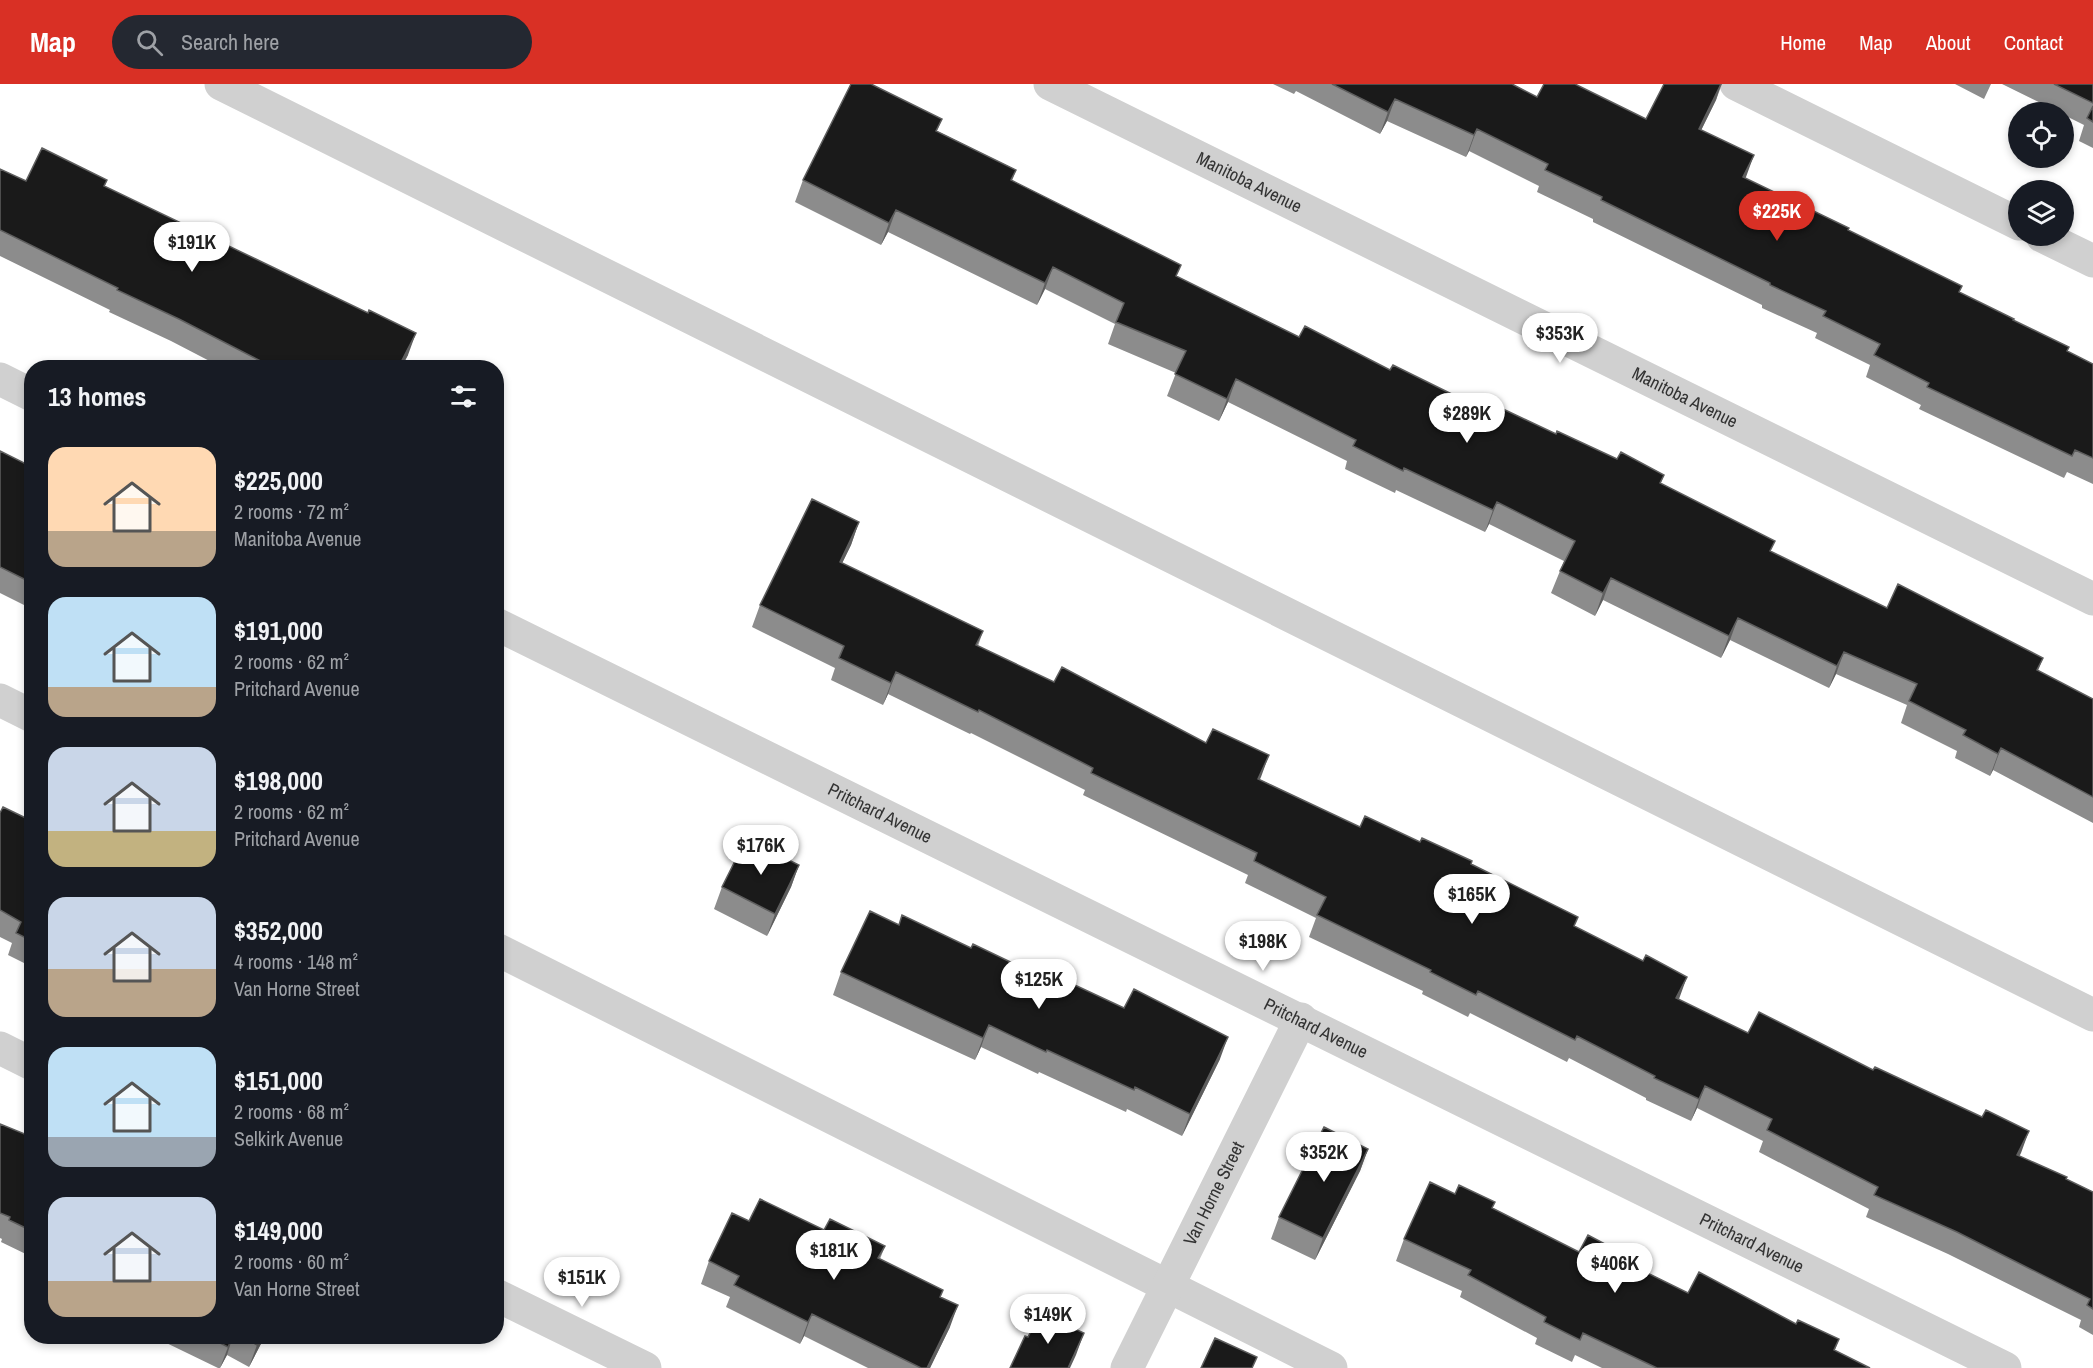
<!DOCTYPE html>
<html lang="en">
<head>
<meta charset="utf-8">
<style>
	:root { --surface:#171b24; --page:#242831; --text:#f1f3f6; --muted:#9ea1a6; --accent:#d93025 }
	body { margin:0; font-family:"Archivo Narrow",sans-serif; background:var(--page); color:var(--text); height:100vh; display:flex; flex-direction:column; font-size:22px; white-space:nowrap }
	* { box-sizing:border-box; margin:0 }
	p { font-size:20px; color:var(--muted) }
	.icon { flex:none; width:33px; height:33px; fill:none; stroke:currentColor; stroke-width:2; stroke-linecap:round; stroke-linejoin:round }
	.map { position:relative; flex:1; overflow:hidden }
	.sheet { position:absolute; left:24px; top:276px; width:480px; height:984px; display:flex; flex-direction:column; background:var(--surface); border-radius:24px; box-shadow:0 3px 9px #0003 }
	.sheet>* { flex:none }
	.fabs { position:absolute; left:2008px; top:18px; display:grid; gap:12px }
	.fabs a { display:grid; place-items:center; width:66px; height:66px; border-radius:50%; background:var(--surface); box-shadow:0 3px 9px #0003; font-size:30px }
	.price { position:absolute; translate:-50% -51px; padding:0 14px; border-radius:21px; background:#fff; color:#222; font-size:20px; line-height:39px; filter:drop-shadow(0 2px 3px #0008) }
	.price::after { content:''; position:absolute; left:50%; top:36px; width:18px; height:14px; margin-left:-9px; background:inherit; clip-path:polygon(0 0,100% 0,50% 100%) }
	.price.on { background:var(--accent); color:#fff }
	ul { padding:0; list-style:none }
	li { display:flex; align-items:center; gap:18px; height:150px; padding:0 24px }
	li span { display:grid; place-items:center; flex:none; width:168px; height:120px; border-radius:18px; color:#555 }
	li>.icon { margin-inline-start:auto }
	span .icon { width:72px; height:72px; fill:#fffc; stroke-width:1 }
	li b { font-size:26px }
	h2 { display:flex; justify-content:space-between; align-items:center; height:72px; padding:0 24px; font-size:26px }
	header { display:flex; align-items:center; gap:36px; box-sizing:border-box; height:84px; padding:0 30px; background:var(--accent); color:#fff }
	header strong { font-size:28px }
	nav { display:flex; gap:33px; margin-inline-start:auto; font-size:21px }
	.search { width:420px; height:54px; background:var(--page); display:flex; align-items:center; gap:15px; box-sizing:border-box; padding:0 21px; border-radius:33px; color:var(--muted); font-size:22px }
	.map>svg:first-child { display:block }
</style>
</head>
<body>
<header>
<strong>Map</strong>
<div class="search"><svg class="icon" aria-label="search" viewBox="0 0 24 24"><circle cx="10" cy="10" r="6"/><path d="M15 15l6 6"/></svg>Search here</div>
<nav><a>Home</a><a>Map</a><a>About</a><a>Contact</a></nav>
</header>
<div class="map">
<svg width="2093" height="1284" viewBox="0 0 2093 1284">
	<rect width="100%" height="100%" fill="#fff"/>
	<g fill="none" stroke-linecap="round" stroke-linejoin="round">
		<g stroke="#d0d0d0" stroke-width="33">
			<path d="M221,0L2093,931"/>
			<path id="s1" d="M1050,0L2093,515"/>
			<path d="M1736,0L2019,140"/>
			<path d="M2042,152L2093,177"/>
			<path d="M0,295L32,311"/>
			<path id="s2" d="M496,540L2005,1284"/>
			<path d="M0,616L32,632"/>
			<path d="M496,865L1331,1284"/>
			<path d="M0,964L32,980"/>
			<path d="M496,1211L645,1284"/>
			<path id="s3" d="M1127,1284L1301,935"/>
		</g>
	</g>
	<path fill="#8c8c8c" d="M1273,0H1512L1537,13L1646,35L1664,0H1722L1716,16L1701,46L1745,94L1848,146L1960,209L2013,236L2067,267L2093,280V400L2067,388L2064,394L1919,325L1921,321L1866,293L1870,281L1815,254L1817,249L1762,224V221L1593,138V135L1537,108L1539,102L1469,67L1466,73L1387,37L1380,50L1296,7L1294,10Z
		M1955,0H1991L1984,15Z
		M2002,0H2093V64L2079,57L2084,41L2064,31V28H2059Z
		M942,35L937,47L1016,86L1012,97L1177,193L1299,253L1390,286L1478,323L1556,350L1617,375L1664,391L1661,399L1771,468L1887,524L2043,574L2038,587L2093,615V739L1993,686L1990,692L1955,674L1957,667L1901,639L1907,621L1836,590L1829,604L1730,556L1721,574L1603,516L1595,532L1551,509L1560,487L1564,477L1489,440L1485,448L1396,406L1395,409L1345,385L1347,377L1228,318L1219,337L1167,312L1176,289L1108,260L1115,240L1045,205L1037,221L888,148L881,161L795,118L803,96Z
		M0,85L26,97L107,96L105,102L408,271L401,284H223L171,257L109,228L110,226L0,172Z
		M0,367L32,383V525L0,509Z
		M859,438L851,461L842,479L983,547L978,562L1360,743L1420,758L1471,780L1575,842L1679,916L1748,949L2019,1072L2093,1108V1251L2079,1243L2081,1236L1948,1170L1866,1133L1869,1125L1759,1068L1763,1057L1697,1024L1691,1037L1646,1016V1014L1569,974L1567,978L1470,929L1468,933L1422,910L1423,907L1309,853L1316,834L1245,799L1248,791L1083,711L1085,706L971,649L970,650L888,610L883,621L831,596L835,584L752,543L760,521Z
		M0,729L32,737V883L8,871L12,859L0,853Z
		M799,781L791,803L767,852L714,825L722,803Z
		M899,841L1029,887L1220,975L1182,1052L1127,1025L1126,1028L1039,988L1038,990L981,963L975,976L833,911L841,888Z
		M0,1040L32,1053V1173L1,1158L2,1155L0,1154Z
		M1368,1065L1360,1087L1315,1176L1271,1155L1279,1133Z
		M1455,1110L1493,1124L1579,1168L1622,1176L1688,1209L1796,1240L1839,1255L1835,1266L1870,1284H1602L1575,1271L1572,1278L1535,1260L1537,1254L1460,1213L1462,1207L1396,1177L1404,1155Z
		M824,1146L885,1162L880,1175L941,1213L950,1243L930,1284H868L804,1252L800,1260L726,1223L730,1213L701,1200L709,1177Z
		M152,1252H265L249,1283L227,1271L220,1284H218Z"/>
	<path fill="#5f5f5f" d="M1721,0L1716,16L1691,67L1699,45Z
		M1395,15L1387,37L1380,50L1388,28Z
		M1477,45L1469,67L1466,73L1474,51Z
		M1754,71L1746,93L1735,115L1743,93Z
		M896,126L888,148L881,161L889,139Z
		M1053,183L1045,205L1037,221L1045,199Z
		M416,249L408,271L401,284H398Z
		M1236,295L1228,318L1219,337L1227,315Z
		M1497,418L1489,440L1485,448L1493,426Z
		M859,438L851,461L832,500L840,478Z
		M1611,494L1603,516L1595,532L1603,509Z
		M1738,534L1730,556L1721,574L1729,552Z
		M1844,568L1836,590L1829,604L1837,582Z
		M896,588L888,610L883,621L891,599Z
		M2001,664L1993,686L1990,692L1998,670Z
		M1269,671L1261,693L1250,717L1258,695Z
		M799,781L791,803L767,852L775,830Z
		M1687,893L1679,915L1668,936L1676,914Z
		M989,941L981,963L975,976L983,954Z
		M1228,953L1220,975L1182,1052L1190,1030Z
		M1705,1002L1697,1024L1691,1037L1699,1015Z
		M2029,1047L2021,1069L2009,1093L2017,1071Z
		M1368,1065L1360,1087L1315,1176L1323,1154Z
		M958,1221L950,1243L930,1284H927Z
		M812,1230L804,1252L800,1260L808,1238Z
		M1084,1249L1076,1271L1070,1284H1068Z
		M233,1252L227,1271L220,1284L228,1263Z
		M261,1252H265L249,1283L257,1261Z"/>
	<path fill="#1a1a1a" stroke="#5f5f5f" stroke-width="1.5" d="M851,0H871L942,35L936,47L1016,86L1011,96L1181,181L1176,192L1299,253L1305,242L1390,286L1393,281L1478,323L1482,315L1556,350L1557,347L1617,375L1621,368L1664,391L1660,399L1775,457L1770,467L1887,524L1898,500L2043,574L2037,586L2093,615V713L2001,664L1998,670L1963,651L1966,646L1909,617L1917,600L1844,568L1837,582L1738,534L1729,552L1611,494L1603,509L1560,487L1575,457L1497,418L1493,426L1404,384L1403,387L1353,362L1356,356L1236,295L1227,315L1175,290L1186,267L1116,238L1124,219L1053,183L1045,199L896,126L889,139L803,96Z
		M1332,0H1512L1537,13L1544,0H1575L1646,35L1664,0H1721L1699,45L1754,71L1743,93L1849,144L1848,146L1962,202L1959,208L2014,235L2013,236L2069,263L2067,267L2093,280V374L2075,366L2072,372L1927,303L1929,299L1874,271L1880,260L1823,232L1826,227L1770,201V199L1601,116L1602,113L1545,86L1548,80L1477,45L1474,51L1395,15L1388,28Z
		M2054,0H2093V19Z
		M2093,22V38L2087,34Z
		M42,64L107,96L104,102L368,229L369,226L416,249L398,284H274L179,235L117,206L118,204L0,146V85L26,97Z
		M0,367L32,383V499L0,483Z
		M812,415L859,438L840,478L983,547L976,561L1054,598L1062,583L1206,659L1213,645L1269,671L1258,695L1360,743L1365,732L1420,758L1422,754L1472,777L1471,780L1578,833L1574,842L1643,877L1646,871L1687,893L1676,914L1748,949L1759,928L1873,986L1875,983L1982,1033L1986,1026L2029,1047L2017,1071L2067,1093L2066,1095L2093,1108V1225L2087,1221L2090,1215L1957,1148L1874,1111L1878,1103L1767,1046L1772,1035L1705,1002L1699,1015L1654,994L1655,992L1577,952L1575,956L1478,907L1476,911L1430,888L1431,886L1317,831L1326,813L1254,777L1257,769L1091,689L1093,684L979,626L978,628L896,588L891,599L839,574L844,562L760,521Z
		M3,723L32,737V857L16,849L21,838L0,826V729Z
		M746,755L799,781L775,830L722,803Z
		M870,827L899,841L902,831L971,864L973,860L1029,887L1032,881L1124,924L1134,905L1228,953L1190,1030L1135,1003L1134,1006L1047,966L1046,968L989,941L983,954L841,888Z
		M0,1040L32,1053V1147L9,1136L10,1133L0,1129Z
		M1324,1043L1368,1065L1323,1154L1279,1133Z
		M1430,1098L1455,1110L1459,1101L1495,1118L1492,1124L1579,1168L1588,1151L1624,1170L1621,1176L1688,1209L1699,1188L1796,1240L1798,1236L1839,1255L1834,1266L1870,1284H1657L1583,1249L1580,1256L1544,1238L1546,1233L1468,1191L1471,1186L1404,1155Z
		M760,1115L824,1146L830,1135L885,1162L878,1174L943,1206L940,1213L958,1221L927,1284H921L812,1230L808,1238L734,1201L739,1192L709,1177L732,1129L749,1137Z
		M1040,1229L1084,1249L1068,1284H1010L1025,1252L1028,1253Z
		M206,1252H233L228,1263Z
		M241,1252H261L257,1261Z
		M1215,1254L1257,1273L1252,1284H1201Z"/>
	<g text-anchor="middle" stroke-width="6" stroke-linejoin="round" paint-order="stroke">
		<g font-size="18" fill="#333" stroke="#fff">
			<text dy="6" stroke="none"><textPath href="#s1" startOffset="222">Manitoba Avenue</textPath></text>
			<text dy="6" stroke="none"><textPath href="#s1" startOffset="708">Manitoba Avenue</textPath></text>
			<text dy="6" stroke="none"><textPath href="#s2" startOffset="428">Pritchard Avenue</textPath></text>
			<text dy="6" stroke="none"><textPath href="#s2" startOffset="914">Pritchard Avenue</textPath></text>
			<text dy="6" stroke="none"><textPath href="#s3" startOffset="195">Van Horne Street</textPath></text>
			<text dy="6" stroke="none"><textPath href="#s2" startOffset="1400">Pritchard Avenue</textPath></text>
		</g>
	</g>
</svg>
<div class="fabs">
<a><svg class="icon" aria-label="locate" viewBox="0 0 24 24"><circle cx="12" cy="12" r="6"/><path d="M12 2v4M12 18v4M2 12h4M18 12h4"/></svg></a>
<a><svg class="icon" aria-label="layers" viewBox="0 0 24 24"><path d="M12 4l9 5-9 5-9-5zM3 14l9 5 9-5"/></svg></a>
</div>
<b class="price on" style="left:1777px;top:158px">$225K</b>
<b class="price" style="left:192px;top:189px">$191K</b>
<b class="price" style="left:1560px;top:280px">$353K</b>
<b class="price" style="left:1467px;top:360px">$289K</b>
<b class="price" style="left:761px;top:792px">$176K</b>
<b class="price" style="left:1472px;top:841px">$165K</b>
<b class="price" style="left:1263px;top:888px">$198K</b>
<b class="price" style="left:1039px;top:926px">$125K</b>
<b class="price" style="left:1324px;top:1099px">$352K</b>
<b class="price" style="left:834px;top:1197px">$181K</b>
<b class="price" style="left:1615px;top:1210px">$406K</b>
<b class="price" style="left:582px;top:1224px">$151K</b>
<b class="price" style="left:1048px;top:1261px">$149K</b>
<section class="sheet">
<h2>13 homes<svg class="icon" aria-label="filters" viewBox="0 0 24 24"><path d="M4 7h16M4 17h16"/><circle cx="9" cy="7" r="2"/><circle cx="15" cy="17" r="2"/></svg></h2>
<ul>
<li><span style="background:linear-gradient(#ffd9b3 70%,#b9a48a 0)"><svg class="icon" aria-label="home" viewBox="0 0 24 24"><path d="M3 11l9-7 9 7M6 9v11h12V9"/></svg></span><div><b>$225,000</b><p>2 rooms · 72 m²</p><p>Manitoba Avenue</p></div></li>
<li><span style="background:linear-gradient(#bfe0f5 75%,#b9a48a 0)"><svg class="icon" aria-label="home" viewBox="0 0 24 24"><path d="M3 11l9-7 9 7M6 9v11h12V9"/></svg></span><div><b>$191,000</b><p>2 rooms · 62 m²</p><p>Pritchard Avenue</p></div></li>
<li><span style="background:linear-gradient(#c9d6e8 70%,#c2b280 0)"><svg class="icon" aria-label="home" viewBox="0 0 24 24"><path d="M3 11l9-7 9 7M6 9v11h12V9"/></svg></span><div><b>$198,000</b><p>2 rooms · 62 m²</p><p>Pritchard Avenue</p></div></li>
<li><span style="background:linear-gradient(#c9d6e8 60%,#b9a48a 0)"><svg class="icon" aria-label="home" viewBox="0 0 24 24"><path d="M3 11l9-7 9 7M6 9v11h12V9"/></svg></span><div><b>$352,000</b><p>4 rooms · 148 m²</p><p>Van Horne Street</p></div></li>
<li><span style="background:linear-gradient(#bfe0f5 75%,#9aa5b1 0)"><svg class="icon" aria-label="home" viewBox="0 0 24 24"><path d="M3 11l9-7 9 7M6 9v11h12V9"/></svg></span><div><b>$151,000</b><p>2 rooms · 68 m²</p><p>Selkirk Avenue</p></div></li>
<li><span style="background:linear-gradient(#c9d6e8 70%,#b9a48a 0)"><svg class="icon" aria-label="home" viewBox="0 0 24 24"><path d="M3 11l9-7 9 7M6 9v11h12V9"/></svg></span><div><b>$149,000</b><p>2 rooms · 60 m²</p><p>Van Horne Street</p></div></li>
</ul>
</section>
</div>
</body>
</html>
